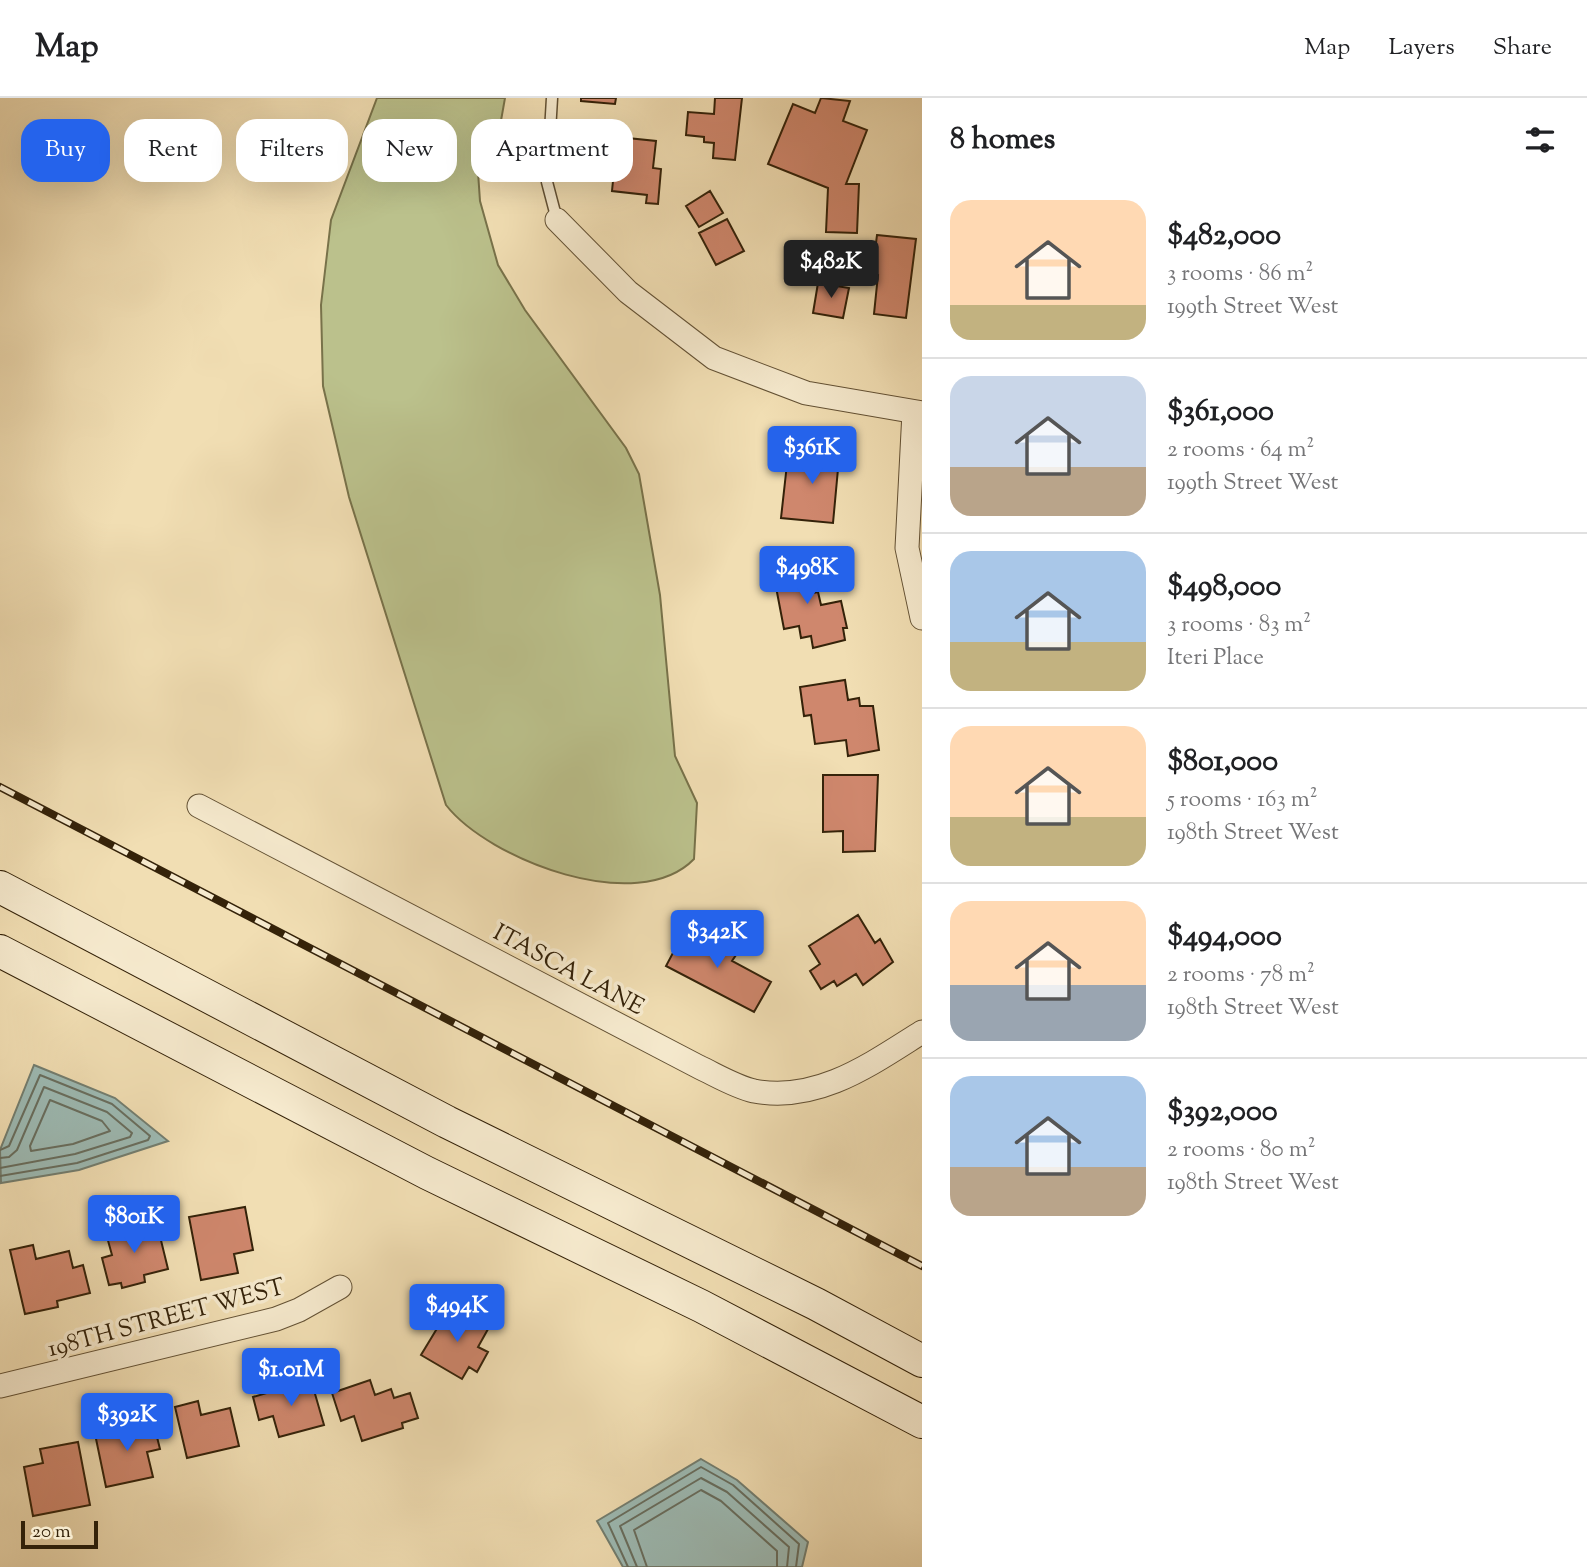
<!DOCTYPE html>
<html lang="en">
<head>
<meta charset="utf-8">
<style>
	:root { --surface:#fff; --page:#f6f6f6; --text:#202124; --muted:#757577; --line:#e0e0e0; --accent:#2563eb }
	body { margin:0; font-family:"Sorts Mill Goudy",serif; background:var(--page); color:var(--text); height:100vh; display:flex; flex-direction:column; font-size:26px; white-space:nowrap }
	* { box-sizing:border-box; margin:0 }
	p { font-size:23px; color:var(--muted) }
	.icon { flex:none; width:38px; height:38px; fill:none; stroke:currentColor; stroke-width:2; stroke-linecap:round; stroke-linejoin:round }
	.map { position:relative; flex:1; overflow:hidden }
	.panel { display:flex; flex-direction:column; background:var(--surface); width:665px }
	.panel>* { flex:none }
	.guide { position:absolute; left:21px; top:21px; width:665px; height:63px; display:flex; gap:14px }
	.scale { position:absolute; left:21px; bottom:18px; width:77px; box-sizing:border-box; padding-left:7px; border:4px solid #342209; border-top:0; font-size:19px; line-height:24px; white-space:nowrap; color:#342209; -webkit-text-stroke:5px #f6eace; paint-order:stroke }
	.price { position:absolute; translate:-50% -60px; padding:0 16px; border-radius:7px; background:var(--accent); color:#fff; font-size:23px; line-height:46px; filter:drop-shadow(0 2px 4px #0008) }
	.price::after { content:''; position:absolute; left:50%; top:42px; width:21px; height:16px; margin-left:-10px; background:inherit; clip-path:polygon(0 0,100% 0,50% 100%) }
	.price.selected { background:#222; color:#fff }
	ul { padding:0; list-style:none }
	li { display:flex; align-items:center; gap:21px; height:175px; padding:0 28px }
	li+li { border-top:2px solid var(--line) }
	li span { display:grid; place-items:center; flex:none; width:196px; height:140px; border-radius:21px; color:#555 }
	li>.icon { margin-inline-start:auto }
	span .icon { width:84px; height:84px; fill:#fffc; stroke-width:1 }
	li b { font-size:30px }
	h2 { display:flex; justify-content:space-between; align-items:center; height:84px; padding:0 28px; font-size:30px }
	.pill { padding:0 24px; border-radius:21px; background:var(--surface); box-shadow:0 7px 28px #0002; font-size:24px; line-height:63px }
	.pill.selected { background:var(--accent); color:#fff }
	header { display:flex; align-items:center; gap:42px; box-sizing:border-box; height:98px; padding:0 35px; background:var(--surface); border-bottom:2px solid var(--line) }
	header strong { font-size:33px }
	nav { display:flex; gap:38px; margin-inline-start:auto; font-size:24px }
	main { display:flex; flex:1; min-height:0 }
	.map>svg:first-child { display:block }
</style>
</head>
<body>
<header>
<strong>Map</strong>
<nav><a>Map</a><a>Layers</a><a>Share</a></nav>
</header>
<main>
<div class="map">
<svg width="922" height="1469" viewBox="0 0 922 1469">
	<rect width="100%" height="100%" fill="#f1deb3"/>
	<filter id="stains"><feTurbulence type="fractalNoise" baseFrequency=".00286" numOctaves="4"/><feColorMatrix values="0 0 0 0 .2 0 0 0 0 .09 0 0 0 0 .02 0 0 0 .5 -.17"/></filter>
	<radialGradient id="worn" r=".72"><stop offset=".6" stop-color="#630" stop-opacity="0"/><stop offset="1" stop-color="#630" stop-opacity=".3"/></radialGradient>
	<path fill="#bbc18c" stroke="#78724a" stroke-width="2" d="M377,0H505L499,34L478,74L480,103L498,167L525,212L626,350L639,376L660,497L675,658L697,705L694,761C638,819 489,762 446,707L349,399L323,288L321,207L331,122Z"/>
	<path fill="#9dbbb5" stroke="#737e70" stroke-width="2" d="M34,967L115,1000L168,1043L79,1072L1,1085L0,1052Z
		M701,1361L737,1382L808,1444L802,1469H623L597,1423Z"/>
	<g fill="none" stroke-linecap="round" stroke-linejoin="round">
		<path stroke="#686e5f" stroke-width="2" d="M50,1002L102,1023L110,1033L73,1046L31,1053L30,1048Z
			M0,1052L9,1048L40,977L112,1006L150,1038L148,1042L77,1065L0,1078
			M0,1060L9,1059L17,1052L44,989L107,1014L132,1035L130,1039L75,1056L0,1070
			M628,1469L608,1425L701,1369L733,1387L799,1446L796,1469
			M637,1469L620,1428L701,1380L727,1394L789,1449L787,1469
			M647,1469L634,1432L701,1392L721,1403L777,1453V1469"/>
	</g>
	<path fill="#cf876d" stroke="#342209" stroke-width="2" d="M581,0H616L615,6L581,3Z
		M715,0H742L735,62L713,60L714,45L704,44V39L686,37L688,14L714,16Z
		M821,0L850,3L843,23L867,32L846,86H859L857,135L826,134L828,90L768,66L793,6L815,15Z
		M608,38L656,43L653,70L661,71L658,106L646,105L647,97L612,93L615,63L605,62Z
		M710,93L723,115L699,129L686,108Z
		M727,121L744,153L716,167L699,135Z
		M877,137L916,141L906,220L874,216L878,177L872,176Z
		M818,185L849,190L843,220L813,215Z
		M803,346L835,350L834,359L839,360L833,425L781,420L787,366L801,367Z
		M806,461L813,495L818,494L821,507L841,503L847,530H843L845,542L813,550L811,538L801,540L799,528L784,531L772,468Z
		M845,582L848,602L859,600L860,608H873L879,652L848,658L846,642L815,646L811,617L804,618L800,589Z
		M823,677H878L875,753L843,754V733L823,734Z
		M858,817L875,845L880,841L893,864L863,887L856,876L837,888L834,883L821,891L810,873L820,866L809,848Z
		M699,833L738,854L732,863L771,884L754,914L666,868L683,836Z
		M245,1109L253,1152L234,1156L238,1175L201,1182L189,1119Z
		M139,1123L141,1130L157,1126L168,1171L144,1177L145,1184L122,1190L121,1185L109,1187L102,1160L112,1157L107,1139L122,1134L121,1127Z
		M33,1147L36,1161L69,1153L73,1170L83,1167L90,1195L57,1203L58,1209L25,1216L10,1152Z
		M450,1209L488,1231L478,1249L488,1254L477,1274L469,1269L462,1281L421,1257Z
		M311,1282L324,1327L279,1339L273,1318L259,1322L253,1299Z
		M370,1282L375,1297L391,1291L394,1300L410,1295L418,1320L402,1325L403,1330L362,1343L354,1318L341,1323L332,1295Z
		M198,1303L201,1317L230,1310L239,1348L187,1360L175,1309Z
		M153,1323L160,1351L147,1354L153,1379L106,1389L95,1336Z
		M78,1344L90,1407L33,1418L24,1369L43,1365L40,1351Z"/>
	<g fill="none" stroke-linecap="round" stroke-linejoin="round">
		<g stroke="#635134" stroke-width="13">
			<path id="lane" d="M552,0L547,84L557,122"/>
		</g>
		<g stroke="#635134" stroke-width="25">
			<path id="street" d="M557,122L628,194L714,260L806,295L922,315
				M914,314L907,450L922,520
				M199,708L699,969C716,977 736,989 754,993C818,1005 871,966 922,934
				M0,1288L276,1221L299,1212L340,1189"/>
		</g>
		<g stroke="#342209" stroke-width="34">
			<path id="secondary" d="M0,789L447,1024L816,1206L922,1263
				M0,853L427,1075L701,1208L922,1324"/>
		</g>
		<use href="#lane" stroke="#f6eace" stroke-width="10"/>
		<use href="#street" stroke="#f6eace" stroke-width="23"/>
		<use href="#secondary" stroke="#f6eace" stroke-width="32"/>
		<g stroke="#342209" stroke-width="8">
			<path id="rail" d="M0,689L922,1168"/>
		</g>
		<use href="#rail" stroke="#f6eace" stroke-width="5" stroke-dasharray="16" stroke-linecap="butt"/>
	</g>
	<g text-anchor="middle" stroke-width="7" stroke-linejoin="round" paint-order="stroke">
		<g font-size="24" fill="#342209" stroke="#f6eace">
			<text transform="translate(569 871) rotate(28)" y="8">ITASCA LANE</text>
			<text transform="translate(166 1219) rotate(-15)" y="8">198TH STREET WEST</text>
		</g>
	</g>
	<rect width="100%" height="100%" filter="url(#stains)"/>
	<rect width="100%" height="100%" fill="url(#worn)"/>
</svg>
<div class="scale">20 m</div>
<b class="price selected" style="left:831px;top:202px">$482K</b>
<b class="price" style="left:812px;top:388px">$361K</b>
<b class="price" style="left:807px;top:508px">$498K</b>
<b class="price" style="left:717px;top:872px">$342K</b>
<b class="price" style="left:134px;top:1157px">$801K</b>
<b class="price" style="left:457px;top:1246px">$494K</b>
<b class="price" style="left:291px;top:1310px">$1.01M</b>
<b class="price" style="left:127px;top:1355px">$392K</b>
<div class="guide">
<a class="pill selected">Buy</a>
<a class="pill">Rent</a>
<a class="pill">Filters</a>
<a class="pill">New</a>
<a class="pill">Apartment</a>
</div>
</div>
<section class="panel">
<h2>8 homes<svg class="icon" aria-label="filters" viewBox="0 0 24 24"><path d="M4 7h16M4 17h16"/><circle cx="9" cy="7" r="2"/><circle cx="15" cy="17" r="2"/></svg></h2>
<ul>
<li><span style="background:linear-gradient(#ffd9b3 75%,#c2b280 0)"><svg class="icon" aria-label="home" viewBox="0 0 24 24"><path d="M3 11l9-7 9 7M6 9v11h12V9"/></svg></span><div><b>$482,000</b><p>3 rooms · 86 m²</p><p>199th Street West</p></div></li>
<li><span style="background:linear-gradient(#c9d6e8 65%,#b9a48a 0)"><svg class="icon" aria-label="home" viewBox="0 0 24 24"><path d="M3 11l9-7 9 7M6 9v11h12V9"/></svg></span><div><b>$361,000</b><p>2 rooms · 64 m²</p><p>199th Street West</p></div></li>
<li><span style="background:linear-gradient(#a9c7e8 65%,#c2b280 0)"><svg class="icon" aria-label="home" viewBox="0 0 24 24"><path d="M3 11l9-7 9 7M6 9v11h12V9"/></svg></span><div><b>$498,000</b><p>3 rooms · 83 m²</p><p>Iteri Place</p></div></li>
<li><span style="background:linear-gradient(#ffd9b3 65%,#c2b280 0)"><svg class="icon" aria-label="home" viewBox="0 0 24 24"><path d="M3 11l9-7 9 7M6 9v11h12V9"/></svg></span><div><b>$801,000</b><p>5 rooms · 163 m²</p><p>198th Street West</p></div></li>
<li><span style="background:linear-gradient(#ffd9b3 60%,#9aa5b1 0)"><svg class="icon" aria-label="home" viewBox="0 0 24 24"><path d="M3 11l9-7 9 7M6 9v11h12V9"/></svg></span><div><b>$494,000</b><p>2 rooms · 78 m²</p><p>198th Street West</p></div></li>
<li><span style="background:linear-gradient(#a9c7e8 65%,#b9a48a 0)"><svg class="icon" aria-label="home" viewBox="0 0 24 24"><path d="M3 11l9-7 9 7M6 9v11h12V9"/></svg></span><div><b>$392,000</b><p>2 rooms · 80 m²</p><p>198th Street West</p></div></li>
</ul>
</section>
</main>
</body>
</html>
